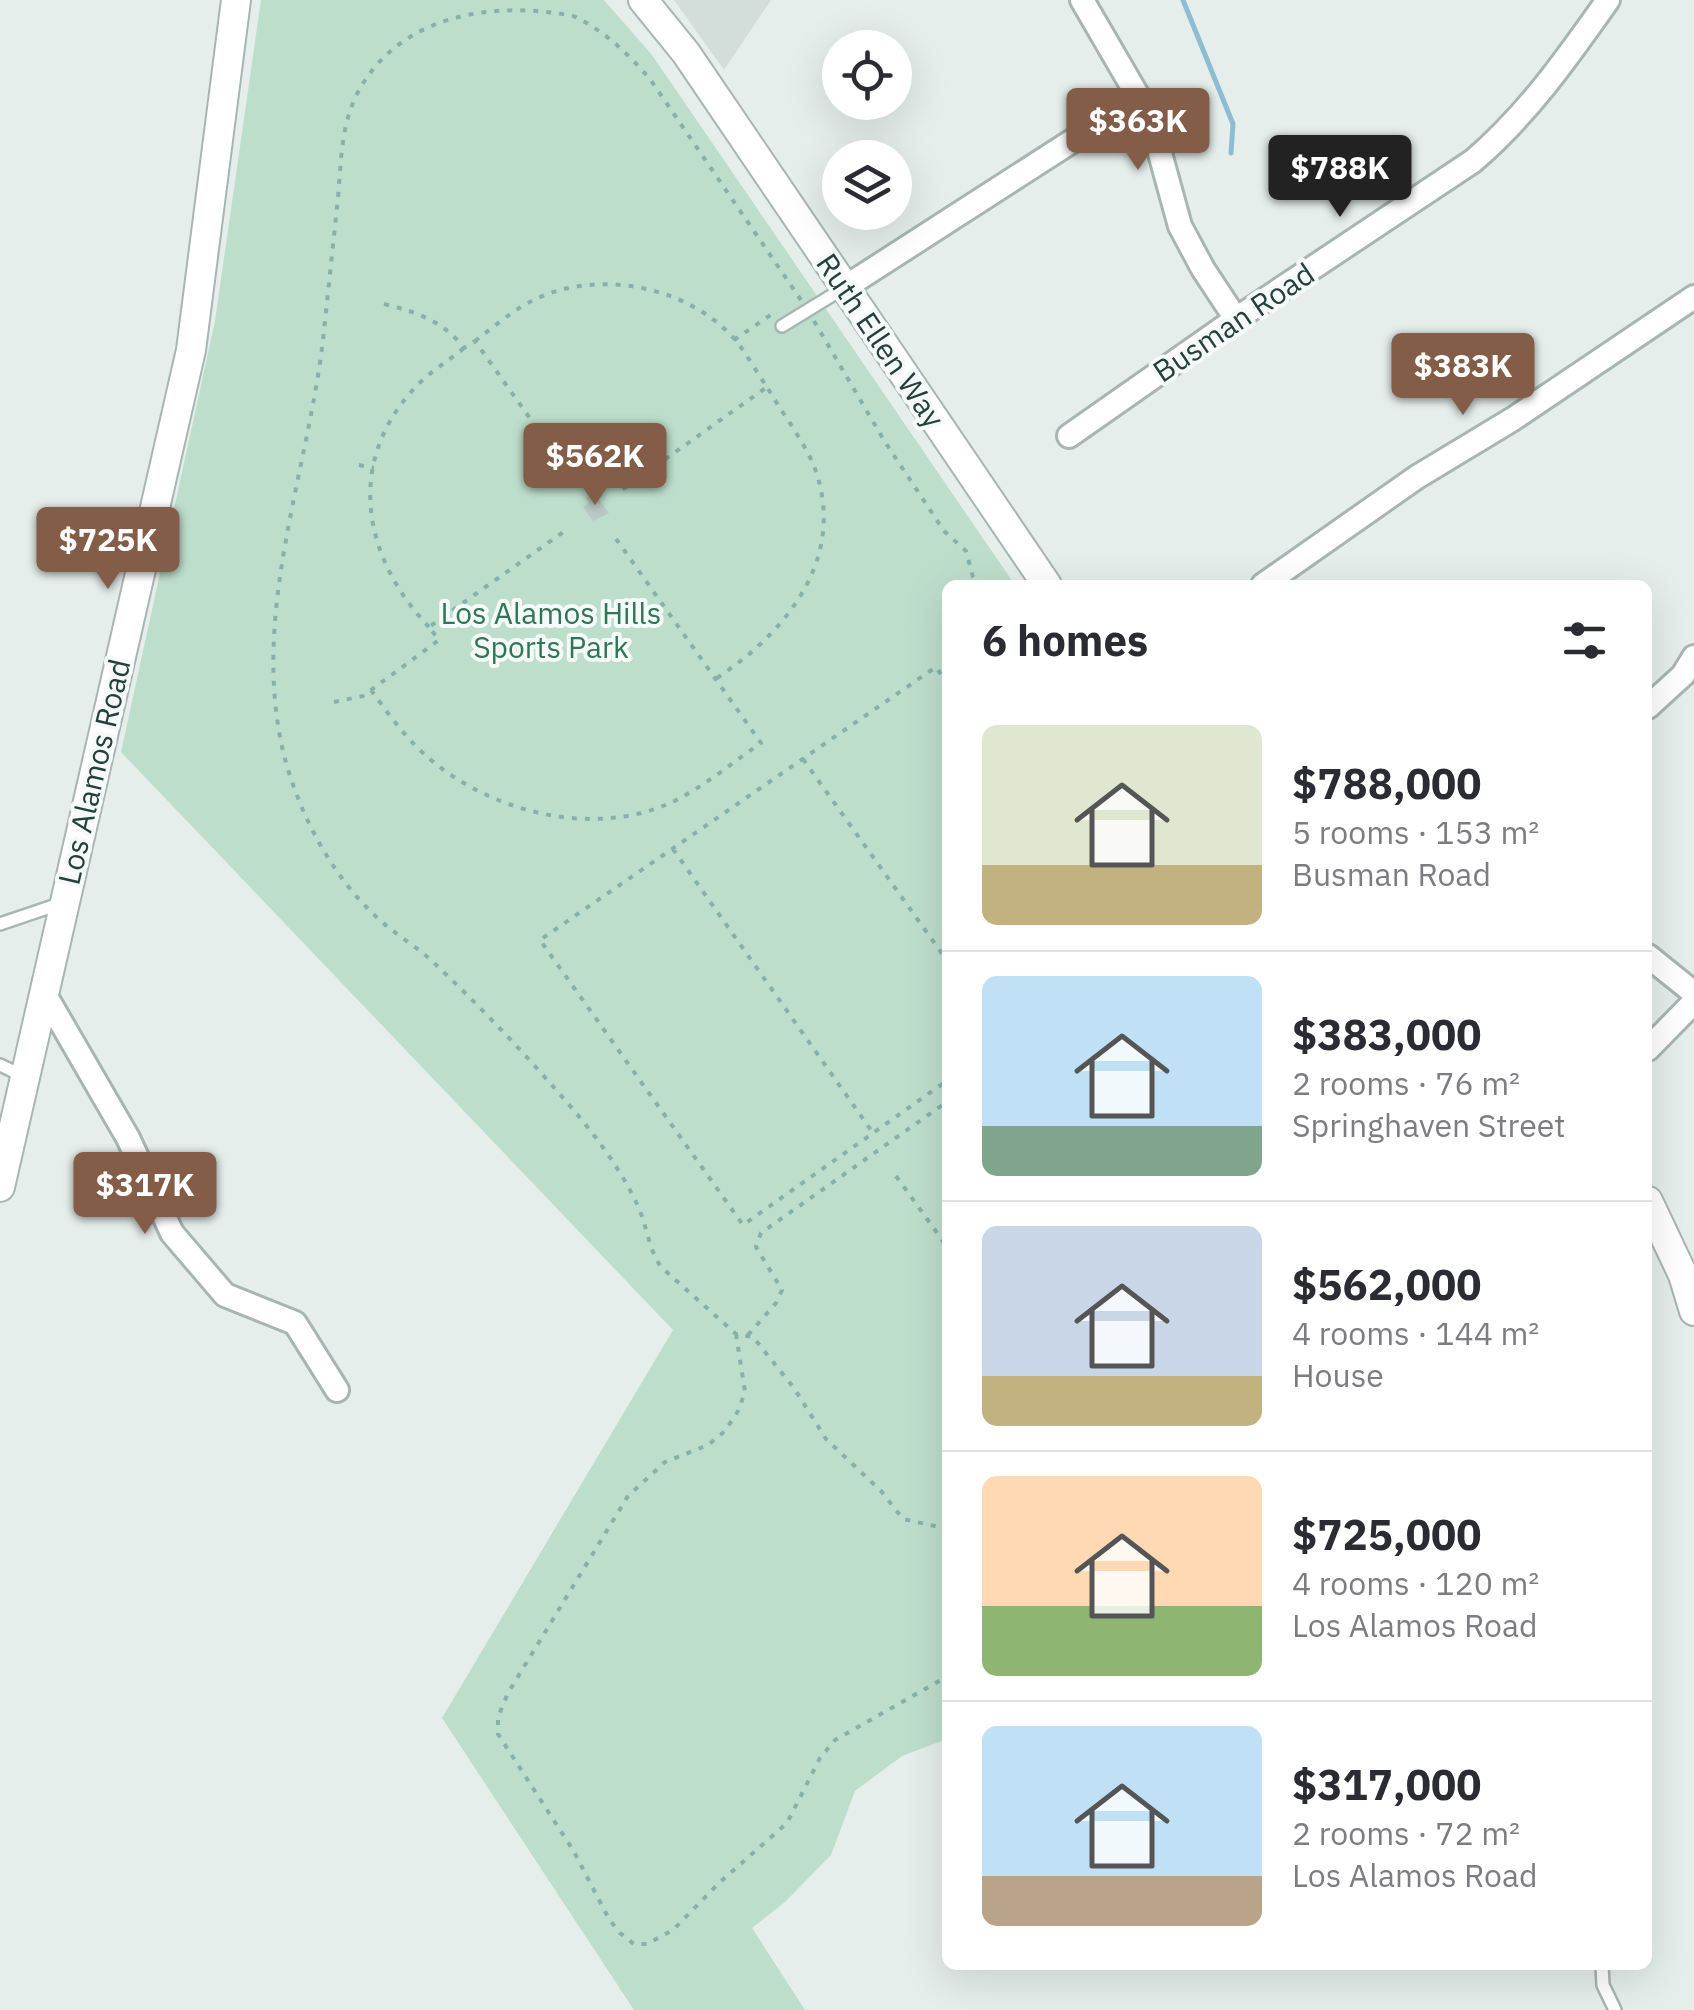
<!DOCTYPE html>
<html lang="en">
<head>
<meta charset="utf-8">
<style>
	:root { --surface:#fff; --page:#f7f7f7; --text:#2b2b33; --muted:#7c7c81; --line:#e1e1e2; --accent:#835d48 }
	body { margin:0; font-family:"IBM Plex Sans",sans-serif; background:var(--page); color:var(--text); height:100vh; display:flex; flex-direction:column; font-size:38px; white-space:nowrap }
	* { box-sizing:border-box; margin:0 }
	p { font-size:32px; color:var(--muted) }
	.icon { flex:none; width:55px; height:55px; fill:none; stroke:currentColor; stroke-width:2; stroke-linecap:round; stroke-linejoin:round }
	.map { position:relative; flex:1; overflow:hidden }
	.details { position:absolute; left:942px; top:580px; width:710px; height:1390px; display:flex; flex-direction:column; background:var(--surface); border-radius:15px; box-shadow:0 10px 40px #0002 }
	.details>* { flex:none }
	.tools { position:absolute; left:822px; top:30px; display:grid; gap:20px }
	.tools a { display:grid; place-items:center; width:90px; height:90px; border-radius:50%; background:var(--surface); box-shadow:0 10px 40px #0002; font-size:50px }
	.price { position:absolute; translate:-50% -85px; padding:0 22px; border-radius:10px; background:var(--accent); color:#fff; font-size:32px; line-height:65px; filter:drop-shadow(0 2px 5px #0008) }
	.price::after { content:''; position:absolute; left:50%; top:60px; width:30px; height:22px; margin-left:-15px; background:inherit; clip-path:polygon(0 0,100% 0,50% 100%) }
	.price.current { background:#222; color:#fff }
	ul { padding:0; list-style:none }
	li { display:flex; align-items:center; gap:30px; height:250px; padding:0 40px }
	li+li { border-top:2px solid var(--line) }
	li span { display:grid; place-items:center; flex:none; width:280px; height:200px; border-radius:15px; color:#555 }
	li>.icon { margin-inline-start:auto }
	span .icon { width:120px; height:120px; fill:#fffc; stroke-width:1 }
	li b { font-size:42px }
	h2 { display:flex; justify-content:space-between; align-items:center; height:120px; padding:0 40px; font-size:42px }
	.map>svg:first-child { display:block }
</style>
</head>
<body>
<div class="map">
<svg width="1694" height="2010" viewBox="0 0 1694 2010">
	<rect width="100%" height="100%" fill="#e5eeeb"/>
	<path fill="#d3deda" d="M674,0H771L724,70Z"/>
	<path fill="#bedecc" d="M261,0H604L652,55L1015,585H948L947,1739L902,1756L855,1791L831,1855L785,1902L752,1928L805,2010H634L442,1718L673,1330L121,752L215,321Z"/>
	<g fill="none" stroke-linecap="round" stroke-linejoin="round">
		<path stroke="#8ebcd1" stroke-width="5" d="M1183,0L1233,124L1231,153"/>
	</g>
	<path fill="#bac9c5" d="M594,493L609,513L593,521L583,507L589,502L586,498Z"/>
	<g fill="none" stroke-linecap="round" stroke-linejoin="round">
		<g stroke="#a7b6b3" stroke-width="16">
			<path id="service" d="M782,326L844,288
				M0,924L62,903
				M0,1065L25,1077
				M1602,1965L1603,1985L1615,2010"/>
		</g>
		<g stroke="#a7b6b3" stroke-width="28">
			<path id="minor" d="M1082,0L1139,98L1155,135L1180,226L1203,269L1236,319
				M844,288L1139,98
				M1069,436L1236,319L1473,161C1528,114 1567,58 1608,0
				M1263,585L1417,477L1513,419L1694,297
				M1648,707L1683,675L1694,657
				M1648,956L1694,993
				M44,993L128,1138L172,1233L225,1295L295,1323L337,1390
				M1648,1049L1694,1002"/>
		</g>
		<g stroke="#a7b6b3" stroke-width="32">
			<path id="tertiary" d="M643,0L686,53L1047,585
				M0,1187L191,350L236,0
				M1648,1201L1683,1275L1694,1311"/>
		</g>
		<path stroke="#86b1aa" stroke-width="4" stroke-dasharray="5 8" stroke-linecap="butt" d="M801,300L650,79C628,54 604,30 573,16C493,0 399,15 358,92C341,124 341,162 338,198C333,245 328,293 323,340C307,476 250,617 284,755C299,814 333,879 380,920C396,935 416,946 432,961C481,1007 528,1057 571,1107C596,1136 621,1170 637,1204C647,1225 648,1248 661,1267L736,1334L753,1337L794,1388L826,1439L881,1491L903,1519L948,1529
			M384,304C417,312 443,321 464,348L475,341L578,486
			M814,321L885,442L944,531L966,551L973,577L981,585
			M734,340L772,314
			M475,341C495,326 515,308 538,298C602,269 691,287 737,342C748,356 757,373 767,387L619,492
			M359,465L374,468
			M429,627C365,560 345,467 411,392C426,374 446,363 464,348
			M717,678C788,631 848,556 814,466C802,438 782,413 767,387
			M948,685L936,667L540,940L743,1225L948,1080
			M371,690C389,715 407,740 431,760C492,811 587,836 663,806C698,792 730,764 761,743L614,536
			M334,702L363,696L439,640L429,627L569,528
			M803,759L948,962
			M673,849L873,1133
			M896,1176L948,1248
			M736,1334L745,1392L738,1411L725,1431L708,1445L665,1462L628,1496L508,1693L498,1717V1734L573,1850L609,1919L620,1933L634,1944H647L673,1930L719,1883L787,1823L820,1758L835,1740L948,1676
			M748,1335L776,1303L782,1290L756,1247L761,1233L948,1101"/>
		<use href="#service" stroke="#fff" stroke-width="11"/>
		<use href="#minor" stroke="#fff" stroke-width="22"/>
		<use href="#tertiary" stroke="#fff" stroke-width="28"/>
	</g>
	<g text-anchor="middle" stroke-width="8" stroke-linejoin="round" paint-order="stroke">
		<g font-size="30" fill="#243f3c" stroke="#f5faf8">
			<text transform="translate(1234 323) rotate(-34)" y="10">Busman Road</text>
			<text transform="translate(880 341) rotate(56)" y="10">Ruth Ellen Way</text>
			<text transform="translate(95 772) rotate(-77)" y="10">Los Alamos Road</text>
		</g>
		<g font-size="30" fill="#2e7656" stroke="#f5faf8">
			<text x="551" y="624">Los Alamos Hills<tspan x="551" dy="34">Sports Park</tspan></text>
		</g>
	</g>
</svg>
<div class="tools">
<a><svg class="icon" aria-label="locate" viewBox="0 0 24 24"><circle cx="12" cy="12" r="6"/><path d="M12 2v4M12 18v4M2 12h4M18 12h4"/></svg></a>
<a><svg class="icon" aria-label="layers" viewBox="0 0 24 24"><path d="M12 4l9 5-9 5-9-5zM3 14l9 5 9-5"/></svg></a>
</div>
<b class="price" style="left:1138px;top:173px">$363K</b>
<b class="price current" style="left:1340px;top:220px">$788K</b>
<b class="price" style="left:1463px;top:418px">$383K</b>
<b class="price" style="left:595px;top:508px">$562K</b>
<b class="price" style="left:108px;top:592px">$725K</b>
<b class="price" style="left:145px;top:1237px">$317K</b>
<section class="details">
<h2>6 homes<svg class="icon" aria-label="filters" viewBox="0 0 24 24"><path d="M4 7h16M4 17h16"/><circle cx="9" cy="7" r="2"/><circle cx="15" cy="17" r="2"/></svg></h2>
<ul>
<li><span style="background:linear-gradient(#dfe7d0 70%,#c2b280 0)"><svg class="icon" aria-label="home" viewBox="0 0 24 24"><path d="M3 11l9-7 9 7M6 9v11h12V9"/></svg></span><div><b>$788,000</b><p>5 rooms · 153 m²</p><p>Busman Road</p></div></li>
<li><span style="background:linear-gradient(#bfe0f5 75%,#7fa58c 0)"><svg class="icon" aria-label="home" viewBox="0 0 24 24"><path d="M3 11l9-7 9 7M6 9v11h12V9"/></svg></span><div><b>$383,000</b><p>2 rooms · 76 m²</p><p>Springhaven Street</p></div></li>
<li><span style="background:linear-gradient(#c9d6e8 75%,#c2b280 0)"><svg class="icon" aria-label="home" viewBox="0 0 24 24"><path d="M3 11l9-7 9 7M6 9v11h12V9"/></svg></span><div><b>$562,000</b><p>4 rooms · 144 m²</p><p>House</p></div></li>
<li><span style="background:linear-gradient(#ffd9b3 65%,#8fb573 0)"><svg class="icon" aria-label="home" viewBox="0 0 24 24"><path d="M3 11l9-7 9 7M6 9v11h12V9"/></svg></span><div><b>$725,000</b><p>4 rooms · 120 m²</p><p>Los Alamos Road</p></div></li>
<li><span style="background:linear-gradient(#bfe0f5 75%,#b9a48a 0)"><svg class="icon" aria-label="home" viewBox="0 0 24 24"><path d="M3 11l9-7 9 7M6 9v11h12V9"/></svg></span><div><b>$317,000</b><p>2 rooms · 72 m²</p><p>Los Alamos Road</p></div></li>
</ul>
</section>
</div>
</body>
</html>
